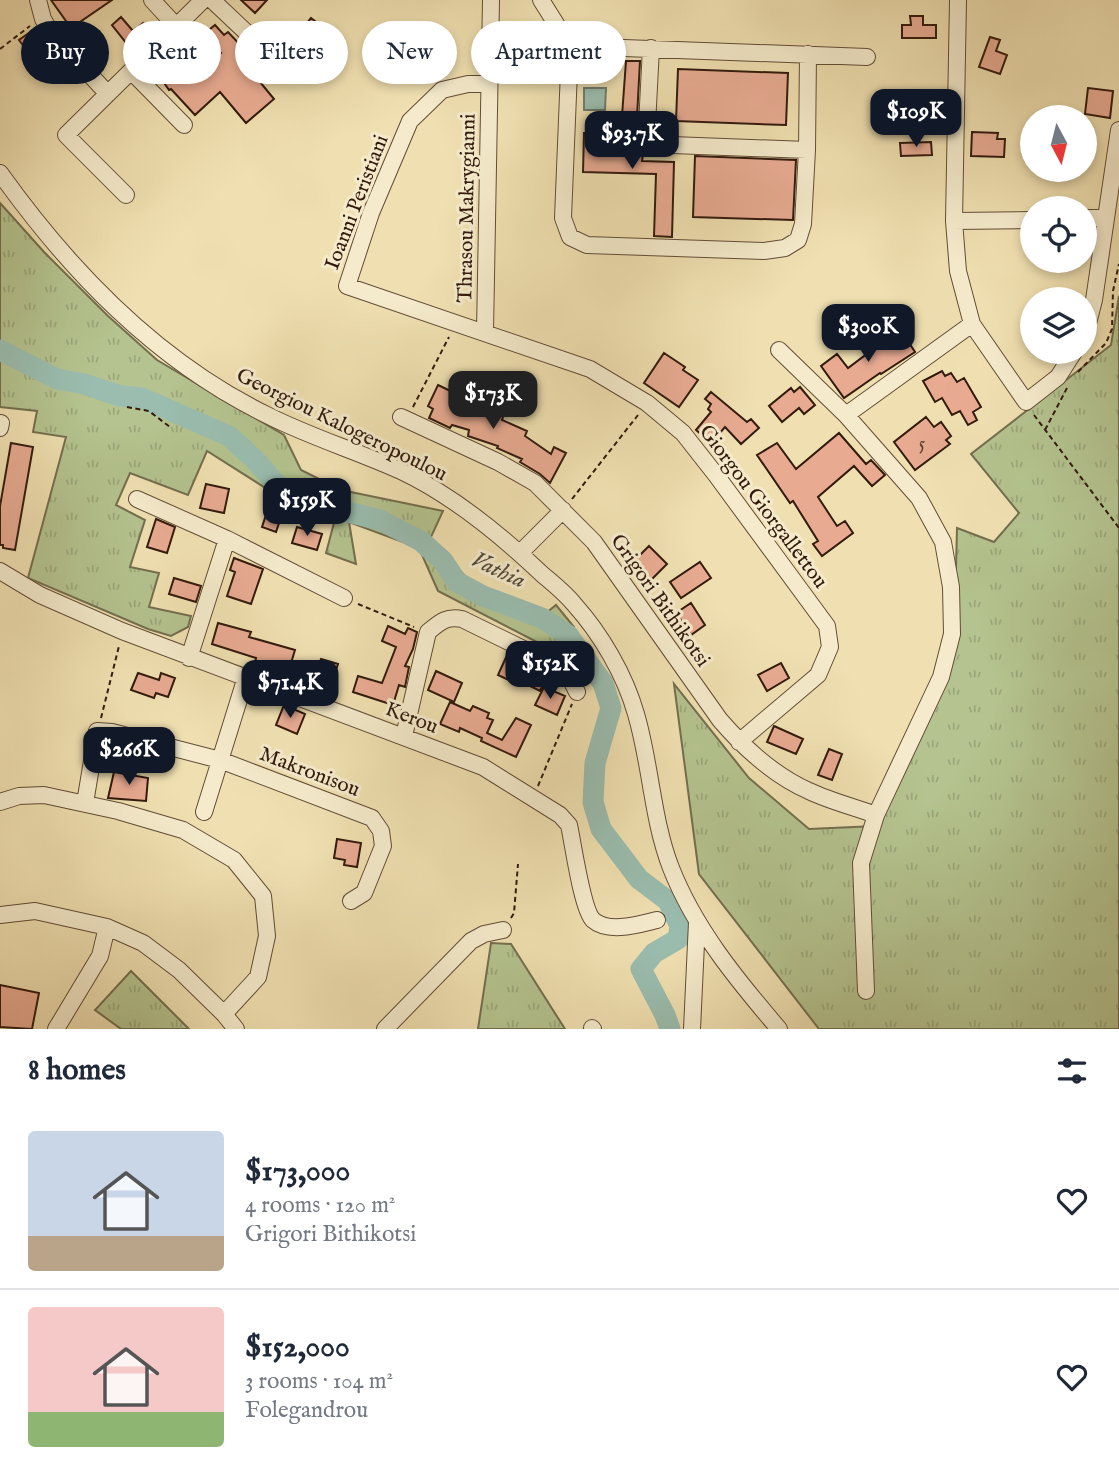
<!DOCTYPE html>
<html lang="en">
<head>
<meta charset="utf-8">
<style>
	:root { --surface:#fff; --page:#f2f2f3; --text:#1f2937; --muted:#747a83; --line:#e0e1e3; --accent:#111827 }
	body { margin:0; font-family:"IM FELL English",serif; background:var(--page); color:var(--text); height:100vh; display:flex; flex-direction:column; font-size:26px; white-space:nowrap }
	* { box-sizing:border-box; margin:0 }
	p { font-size:23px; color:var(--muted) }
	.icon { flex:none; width:38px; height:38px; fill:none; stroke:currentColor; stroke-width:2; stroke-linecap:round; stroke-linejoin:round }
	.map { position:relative; height:1029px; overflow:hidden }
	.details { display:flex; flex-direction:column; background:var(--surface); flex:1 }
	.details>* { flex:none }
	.hud { position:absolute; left:21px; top:21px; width:700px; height:63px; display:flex; gap:14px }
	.needle { width:46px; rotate:173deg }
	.tools { position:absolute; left:1020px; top:105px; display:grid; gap:14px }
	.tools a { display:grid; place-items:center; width:77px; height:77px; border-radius:50%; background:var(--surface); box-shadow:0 4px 10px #0003; font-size:35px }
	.price { position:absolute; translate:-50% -60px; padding:0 16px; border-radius:14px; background:var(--accent); color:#fff; font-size:23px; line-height:46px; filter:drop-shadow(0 2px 4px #0008) }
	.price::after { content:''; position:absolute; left:50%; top:42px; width:21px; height:16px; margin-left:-10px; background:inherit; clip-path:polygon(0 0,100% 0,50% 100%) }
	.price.current { background:#222; color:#fff }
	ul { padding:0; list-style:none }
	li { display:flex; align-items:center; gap:21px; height:175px; padding:0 28px }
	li+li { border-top:2px solid var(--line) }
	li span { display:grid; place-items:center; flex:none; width:196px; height:140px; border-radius:7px; color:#555 }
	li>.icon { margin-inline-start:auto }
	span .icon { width:84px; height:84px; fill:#fffc; stroke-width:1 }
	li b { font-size:30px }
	h2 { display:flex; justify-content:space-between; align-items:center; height:84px; padding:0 28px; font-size:30px }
	.chip { padding:0 24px; border-radius:32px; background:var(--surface); box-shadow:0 4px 10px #0003; font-size:24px; line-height:63px }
	.chip.current { background:var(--accent); color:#fff }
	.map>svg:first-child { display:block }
</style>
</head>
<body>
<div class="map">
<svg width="1119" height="1029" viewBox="0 0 1119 1029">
	<defs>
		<pattern id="grass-tufts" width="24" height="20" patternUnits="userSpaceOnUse" patternTransform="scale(1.75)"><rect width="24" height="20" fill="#b4c38f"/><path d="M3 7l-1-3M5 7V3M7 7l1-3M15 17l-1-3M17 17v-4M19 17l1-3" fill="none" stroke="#9ba77a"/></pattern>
	</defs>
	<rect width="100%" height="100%" fill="#f0e0b1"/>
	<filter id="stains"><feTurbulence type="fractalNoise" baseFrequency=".00286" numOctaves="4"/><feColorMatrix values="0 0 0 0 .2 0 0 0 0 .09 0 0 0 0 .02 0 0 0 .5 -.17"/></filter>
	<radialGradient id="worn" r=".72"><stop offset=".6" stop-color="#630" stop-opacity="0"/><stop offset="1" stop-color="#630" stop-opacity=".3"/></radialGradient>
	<path fill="url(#grass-tufts)" stroke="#736e4e" stroke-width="2" d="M0,203L44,252L108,316L157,360L284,435L301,470L341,490L443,511L430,539L466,577L535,622L556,605L574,627L566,657L438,591L419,548L349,522L356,564L326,553L335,519L297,508L207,451L188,495L130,473L116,505L145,520L130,567L159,573L149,607L191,616L188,627L171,636L148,629L28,578L66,437L33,432L37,411L0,407Z
		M1119,296V1029H819L699,874L674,684L749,778L809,829L876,826L954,650L957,528L994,542L1019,513L971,454L1111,345Z
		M491,943L511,944L565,1029H478Z
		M131,971L189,1029H121L95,1010Z"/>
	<path fill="#9abdaf" stroke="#707c6e" stroke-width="2" d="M584,88H606L605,110H584Z"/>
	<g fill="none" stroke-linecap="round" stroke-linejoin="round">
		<path stroke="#9abdaf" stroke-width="21" d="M0,350L57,379L84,384L120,396L142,398L229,436L254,459L281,489L304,501L380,520L421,541L443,561L457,582L483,596L542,618L568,635L603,683L611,708L595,763L593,802L601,829L639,879L668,901L680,926L678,939L654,953L641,969L665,1015L670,1029"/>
	</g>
	<path fill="#e8ab92" stroke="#321a0d" stroke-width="2" d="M51,0H112L71,28Z
		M241,0H267L255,13Z
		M910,16H923V25H936V38H902V25H911Z
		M121,17L133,31L143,23L151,32L131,49L112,25Z
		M311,18L329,32L302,67L284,53Z
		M215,25L224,35L228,32L247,52L243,56L250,64L247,66L274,99L246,123L220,92L195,115L171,89L169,90L156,71L186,49L201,70L221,53L204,34Z
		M36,28L48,45L32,57L19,40Z
		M990,37L1000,40L996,51L1007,55L1000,74L979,67Z
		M626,61H640L637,117L622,116Z
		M678,69L788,73L786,125L676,121Z
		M1088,88L1113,91L1110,118L1085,114Z
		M972,132L998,133L997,139H1005L1004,157L971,156Z
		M584,133L636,134V148L643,154L642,161L674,162L672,237L654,236L656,174L583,172Z
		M931,142L932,155L901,156L900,143Z
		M695,156L796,160L793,220L693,217Z
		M900,329L915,352L881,374L880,373L844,398L821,366L837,354L848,368Z
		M664,353L685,367L683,370L698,380L679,407L644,383Z
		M942,371L945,376L951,373L957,382L964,378L981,407L973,412L977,420L968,425L960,411L952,415L942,398L935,402L923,381Z
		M438,385L465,398L464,400L505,411L502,420L527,431L525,436L551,454L554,447L566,453L550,483L540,474L520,462L522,459L497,448L498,446L468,436L469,430L452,425L450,428L429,418L433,409L428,406Z
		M800,387L815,405L804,414L799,408L782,422L769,406L791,388L794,392Z
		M711,392L747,422L751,419L759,428L741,444L725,427L711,443L696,430L711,412L708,409L711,404L705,399Z
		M926,417L934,427L941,422L951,436L946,440L950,444L915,470L894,442Z
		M839,433L866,464L871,460L885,475L872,486L854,466L818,497L837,526L845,521L853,533L822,556L813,544L818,541L793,501L790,503L757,455L777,443L796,469Z
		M11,443L33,447L15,550L3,548V545H0V506Z
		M206,484L229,489L224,513L200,508Z
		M269,506L283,511L276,532L262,527Z
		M156,519L175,527L167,553L147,547Z
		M297,527L322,534L317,550L292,543Z
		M649,546L667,564L649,582L631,564Z
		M234,558L263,569L251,604L227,596L235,572L230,570Z
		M700,562L711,578L681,598L670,582Z
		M174,578L201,586L196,602L169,594Z
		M691,603L705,625L691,635L676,613Z
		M218,623L251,632L249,637L295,650L288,673L255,663L256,658L212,644Z
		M388,626L405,634L408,628L417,632L413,649L405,666L409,667L405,687L399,685L393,705L353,692L358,676L382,683L396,647L382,641Z
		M508,653L521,660L511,681L498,675Z
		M321,659L338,664L330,688L314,683Z
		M781,663L789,678L767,691L758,675Z
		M537,667L548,673L540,691L528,685Z
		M436,671L462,683L454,702L428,690Z
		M138,673L159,680L161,673L175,678L168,697L156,693L154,698L131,690Z
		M544,687L565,696L557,715L535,705Z
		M450,702L470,711L473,706L489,713L487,718L493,720L487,733L502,740L516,718L531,725L516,757L481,741L482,738L460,728L459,732L440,724Z
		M284,705L305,714L297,734L276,725Z
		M774,726L803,739L796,754L767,742Z
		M829,749L842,754L832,780L818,775Z
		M114,772L148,778L146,801L108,798Z
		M337,839L361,843L357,867L344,865L345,860L334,858Z
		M0,985L39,993L32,1029L0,1027Z"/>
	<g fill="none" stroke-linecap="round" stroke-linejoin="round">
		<g stroke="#624c36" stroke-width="18">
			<path id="minor" d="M38,0L43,19L51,33L108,94
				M152,0L176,26
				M212,0L283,67
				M541,0L570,46L867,57
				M958,0L954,221L958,271L972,324L1026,402L1058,377L1074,352
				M570,46L563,218L570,237L587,245L764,251L785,248L798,240L803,224L807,150L808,54
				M651,48L646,144L807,150
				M131,71L184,125
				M488,84H468L442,90L410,121L371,213L347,286L590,369L647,403L683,433L716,475L827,626L830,647L818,675L739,742
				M0,173C70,271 156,361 267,415C310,437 357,451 401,471C454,496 501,535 543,575C554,584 565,593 574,604C601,634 625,675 636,714C651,765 652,819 671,868C695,929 737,980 779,1029
				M126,195L66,135L203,0
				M1085,218H1106
				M954,221L1032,220
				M485,332L491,0
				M1085,335L1094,300L1119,130
				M779,350L846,415L919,498L943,542L951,587L952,634L941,677L876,815L861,863L866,991
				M846,415L972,324
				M401,417L498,462L535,483L594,542L720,720C745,749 773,775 809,791C830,801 854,807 876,815
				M0,428L1,423
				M137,499L227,539L344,598
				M520,553L563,510
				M0,571L40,595L122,631L483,767L560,815L569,825C573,843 582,909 593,920C609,934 640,924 657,920
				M189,658L227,539
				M404,736L428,632C440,622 446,616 462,619L556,665L570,678L577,692
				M0,802L19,796L44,795L118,811L183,830L234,860L263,896L267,936L258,977L224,1014
				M85,803L97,731L112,732L220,760L372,818L381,831L383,846L364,893L351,901
				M204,812L246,677
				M0,915L35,911L107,927L143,943L179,970L224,1014L236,1029
				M592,1028L593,1029
				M56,1029L100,956L107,927
				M385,1029L471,941L484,934L503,930
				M692,1029L697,922"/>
		</g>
		<path stroke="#321a0d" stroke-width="2" stroke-dasharray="5 3.5" stroke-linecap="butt" d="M0,49L30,26
			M1078,372L1106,343L1112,329L1113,291L1119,264
			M127,407L149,411L170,427
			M413,407L449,337
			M1034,415L1119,528
			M1045,430L1067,388
			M572,499L638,415
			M358,604L414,627
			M101,718L119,646
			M538,786L572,704
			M511,918L514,913L518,864"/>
		<use href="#minor" stroke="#f5ebcc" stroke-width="16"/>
	</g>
	<g text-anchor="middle" stroke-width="6" stroke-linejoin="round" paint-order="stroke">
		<g font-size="18" fill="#603e2e">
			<text x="922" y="449">5</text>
		</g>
		<g font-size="21" fill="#321a0d" stroke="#f5ebcc">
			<text transform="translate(356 202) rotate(-69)" y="7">Ioanni Peristiani</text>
			<text transform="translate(466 208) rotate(-89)" y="7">Thrasou Makrygianni</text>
			<text transform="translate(342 424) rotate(26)" y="7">Georgiou Kalogeropoulou</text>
			<text transform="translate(764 506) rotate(53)" y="7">Giorgou Giorgallettou</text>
			<text transform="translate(661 600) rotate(55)" y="7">Grigori Bithikotsi</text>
			<text transform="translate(412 717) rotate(21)" y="7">Kerou</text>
			<text transform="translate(310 771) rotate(21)" y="7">Makronisou</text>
		</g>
		<g font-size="23" font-style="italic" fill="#514b3e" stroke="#f5ebcc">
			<text transform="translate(499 569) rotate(25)" y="8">Vathia</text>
		</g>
	</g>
	<rect width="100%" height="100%" filter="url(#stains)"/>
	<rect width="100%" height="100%" fill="url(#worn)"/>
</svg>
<div class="tools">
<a><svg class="needle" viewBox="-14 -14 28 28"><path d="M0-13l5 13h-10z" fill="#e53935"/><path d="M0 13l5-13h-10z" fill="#747a83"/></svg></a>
<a><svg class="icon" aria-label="locate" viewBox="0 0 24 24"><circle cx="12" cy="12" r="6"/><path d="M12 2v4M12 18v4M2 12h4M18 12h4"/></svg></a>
<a><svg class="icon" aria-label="layers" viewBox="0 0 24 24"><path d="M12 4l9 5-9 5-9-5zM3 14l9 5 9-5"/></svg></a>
</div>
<b class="price" style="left:916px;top:149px">$109K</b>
<b class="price" style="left:632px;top:171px">$93.7K</b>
<b class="price" style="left:868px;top:364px">$300K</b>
<b class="price current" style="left:493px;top:431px">$173K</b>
<b class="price" style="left:307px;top:538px">$159K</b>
<b class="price" style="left:550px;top:701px">$152K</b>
<b class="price" style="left:290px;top:720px">$71.4K</b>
<b class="price" style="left:129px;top:787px">$266K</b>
<div class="hud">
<a class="chip current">Buy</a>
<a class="chip">Rent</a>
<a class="chip">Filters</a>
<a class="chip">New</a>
<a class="chip">Apartment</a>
</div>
</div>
<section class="details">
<h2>8 homes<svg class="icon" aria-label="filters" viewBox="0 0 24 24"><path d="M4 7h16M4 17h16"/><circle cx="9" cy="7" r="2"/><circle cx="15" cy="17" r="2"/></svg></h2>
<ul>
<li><span style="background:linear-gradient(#c9d6e8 75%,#b9a48a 0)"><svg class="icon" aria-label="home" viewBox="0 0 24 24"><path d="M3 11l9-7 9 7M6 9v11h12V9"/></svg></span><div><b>$173,000</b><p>4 rooms · 120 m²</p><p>Grigori Bithikotsi</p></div><svg class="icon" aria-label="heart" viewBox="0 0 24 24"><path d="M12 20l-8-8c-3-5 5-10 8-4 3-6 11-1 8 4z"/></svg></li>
<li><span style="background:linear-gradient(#f6c9c9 75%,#8fb573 0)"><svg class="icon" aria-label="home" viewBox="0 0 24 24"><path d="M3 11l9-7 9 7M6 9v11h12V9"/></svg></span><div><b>$152,000</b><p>3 rooms · 104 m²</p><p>Folegandrou</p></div><svg class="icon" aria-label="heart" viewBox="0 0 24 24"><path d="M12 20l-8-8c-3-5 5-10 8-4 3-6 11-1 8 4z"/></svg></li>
</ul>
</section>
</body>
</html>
